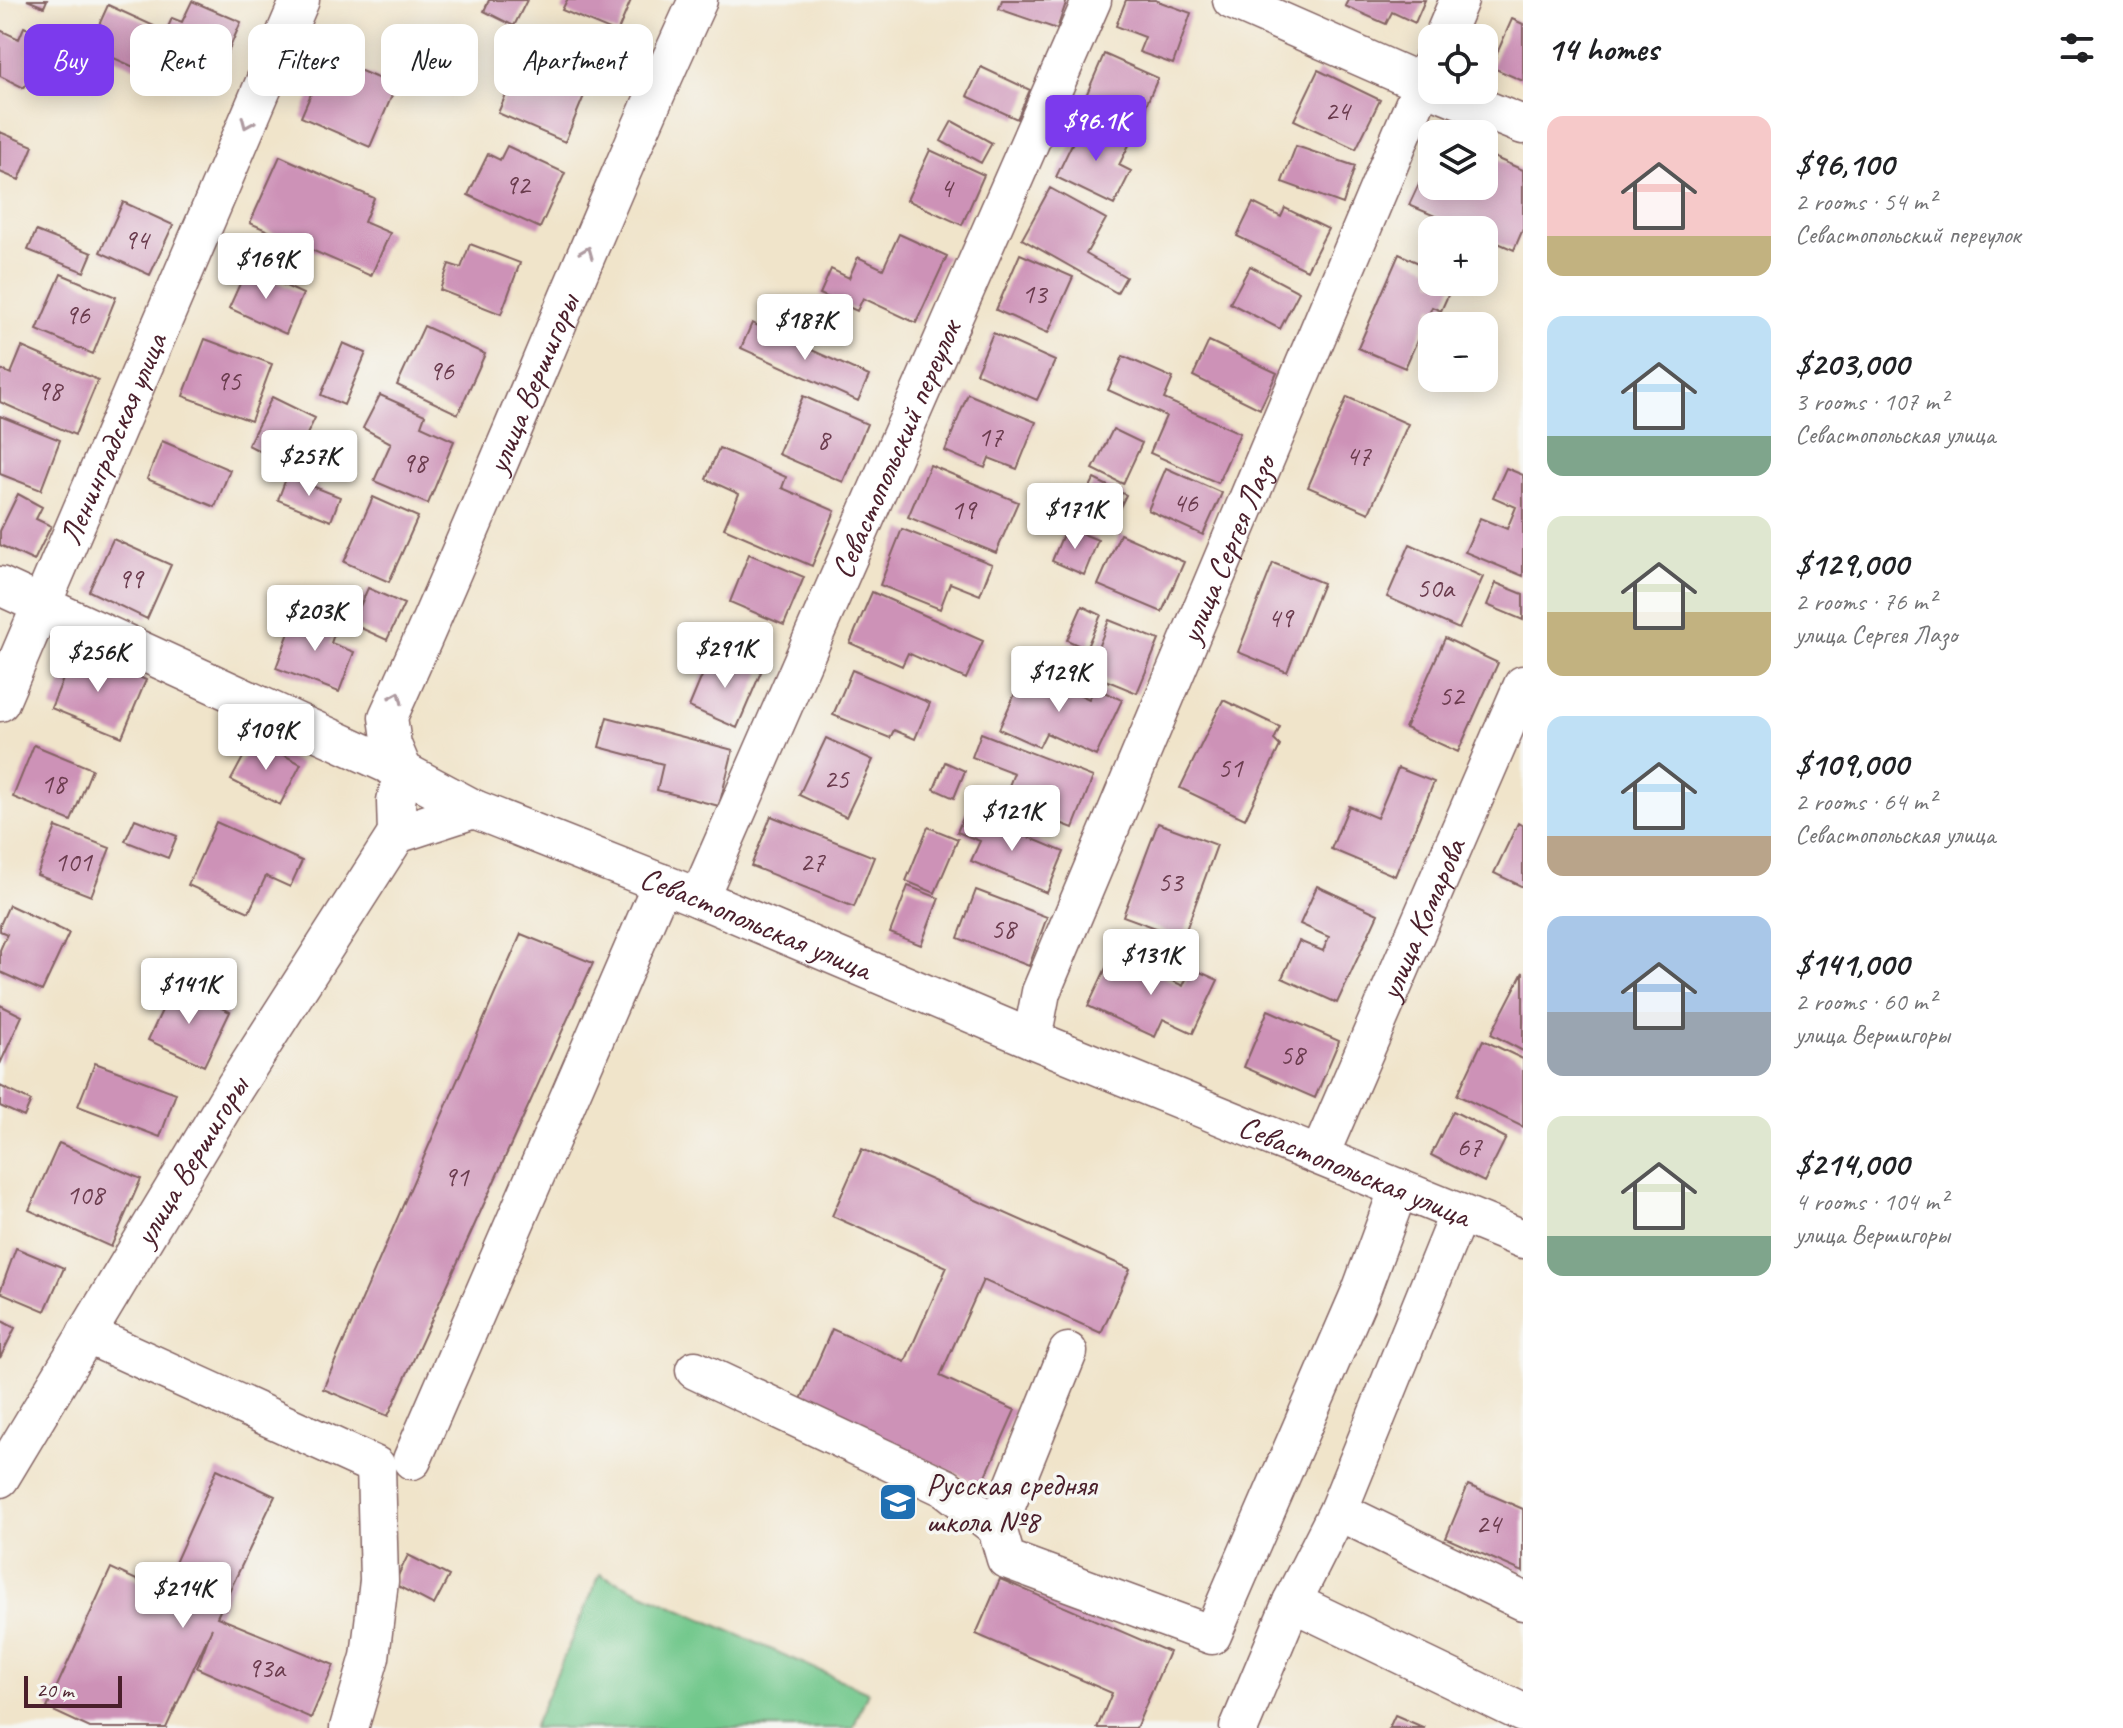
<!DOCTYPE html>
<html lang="en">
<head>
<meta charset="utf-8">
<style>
	:root { --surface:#fff; --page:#f2f2f2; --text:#202124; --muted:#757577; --accent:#7c3aed }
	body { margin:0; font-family:Caveat,sans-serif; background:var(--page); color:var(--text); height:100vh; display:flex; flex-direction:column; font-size:30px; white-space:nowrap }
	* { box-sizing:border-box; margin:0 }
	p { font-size:26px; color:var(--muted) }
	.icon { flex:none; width:44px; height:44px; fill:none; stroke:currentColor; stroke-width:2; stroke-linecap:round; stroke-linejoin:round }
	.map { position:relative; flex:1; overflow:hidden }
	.panel { display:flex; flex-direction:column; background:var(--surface); width:600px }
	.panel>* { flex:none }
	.hud { position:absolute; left:24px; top:24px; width:760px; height:72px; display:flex; gap:16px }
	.fabs { position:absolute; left:1418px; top:24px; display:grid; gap:16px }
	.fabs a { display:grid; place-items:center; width:80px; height:80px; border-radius:16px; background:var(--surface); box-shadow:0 4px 20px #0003; font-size:40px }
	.scale { position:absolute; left:24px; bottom:20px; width:98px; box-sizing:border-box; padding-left:8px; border:4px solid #4a1f2b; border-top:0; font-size:22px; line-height:28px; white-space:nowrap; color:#4a1f2b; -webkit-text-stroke:6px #f6f6f2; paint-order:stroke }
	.price { position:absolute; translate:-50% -68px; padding:0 18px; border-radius:8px; background:#fff; color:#222; font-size:26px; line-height:52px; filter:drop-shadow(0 2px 4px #0008) }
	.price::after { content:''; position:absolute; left:50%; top:48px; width:24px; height:18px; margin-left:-12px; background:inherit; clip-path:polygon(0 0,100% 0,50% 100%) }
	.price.current { background:var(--accent); color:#fff }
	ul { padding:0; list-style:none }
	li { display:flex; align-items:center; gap:24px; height:200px; padding:0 24px }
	li span { display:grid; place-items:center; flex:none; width:224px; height:160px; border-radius:16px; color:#555 }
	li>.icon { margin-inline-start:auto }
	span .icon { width:96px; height:96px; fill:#fffc; stroke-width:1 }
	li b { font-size:34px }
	h2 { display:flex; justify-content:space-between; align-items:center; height:96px; padding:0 24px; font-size:34px }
	.chip { padding:0 28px; border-radius:16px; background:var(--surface); box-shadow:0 4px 20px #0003; font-size:28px; line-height:72px }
	.chip.current { background:var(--accent); color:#fff }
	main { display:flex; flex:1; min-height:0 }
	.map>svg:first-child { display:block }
</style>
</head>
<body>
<main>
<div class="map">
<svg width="1523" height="1728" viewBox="0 0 1523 1728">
	<rect width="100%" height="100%" fill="#f6f6f2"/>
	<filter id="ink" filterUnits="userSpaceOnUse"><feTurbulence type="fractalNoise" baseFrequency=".0125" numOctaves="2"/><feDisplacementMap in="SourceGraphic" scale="16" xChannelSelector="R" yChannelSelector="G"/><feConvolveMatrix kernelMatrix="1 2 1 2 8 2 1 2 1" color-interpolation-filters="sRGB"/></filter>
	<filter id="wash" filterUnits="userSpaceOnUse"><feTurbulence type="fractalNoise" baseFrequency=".006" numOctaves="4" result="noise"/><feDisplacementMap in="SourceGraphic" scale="32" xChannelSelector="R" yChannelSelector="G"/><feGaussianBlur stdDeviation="1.8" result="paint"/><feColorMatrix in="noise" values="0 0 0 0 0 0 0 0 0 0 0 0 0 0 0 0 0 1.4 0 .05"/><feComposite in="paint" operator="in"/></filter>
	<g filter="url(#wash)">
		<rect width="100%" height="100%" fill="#f0e4ca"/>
		<path fill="#72c88c" stroke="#5e745c" stroke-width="2" d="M600,1574L868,1692L853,1728H533Z"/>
		<g id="blocks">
			<path fill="#cd92b7" d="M27,0H47L44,7Z
				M489,0H527L514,26L484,11Z
				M567,0H631L617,33L562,10Z
				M1002,0H1067L1057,29L999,9Z
				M1126,0H1155L1191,13L1173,64L1139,52L1145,37L1116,26Z
				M1348,0H1425L1415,23L1392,12L1386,24L1345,6Z
				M192,1L241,22L217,77L157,52L172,18L182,22Z
				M108,5L154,26L136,68L89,47Z
				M1512,19L1523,24V81L1491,67Z
				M24,27L72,49L55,85L31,73L24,88L0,76V30L19,39Z
				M446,36L470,46L450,93L426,83Z
				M1104,54L1158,78L1136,128L1082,105Z
				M538,65L588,86L565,142L498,113L516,71L532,78Z
				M352,67L396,86L370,147L301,117L320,73L346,83Z
				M981,67L1030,90L1017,119L967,96Z
				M1318,70L1380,100L1356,149L1294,120Z
				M952,121L992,143L981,163L941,141Z
				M1083,121L1130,143L1119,165L1131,171L1114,205L1056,177Z
				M0,132L33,146L19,180L0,172Z
				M507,146L565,173L540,228L468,195L488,154L500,160Z
				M1296,146L1355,166L1343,204L1282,182Z
				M930,150L984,175L962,225L907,200Z
				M1484,153L1523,170V229L1514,250L1484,237V230H1468L1409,205L1432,156V186H1484Z
				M280,156L374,198L364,222L390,233L371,276L250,223Z
				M1050,188L1106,219L1086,254L1126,277L1117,293L1022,239Z
				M123,202L173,225L150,275L100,252Z
				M1253,203L1281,217L1285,208L1328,229L1307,270L1237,236Z
				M36,231L92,253L84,272L28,250Z
				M899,234L947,256L916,323L863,298L857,311L820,294L831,269L849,278L858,257L883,269Z
				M470,244L520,263L501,314L440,290L449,264L461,268Z
				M1020,254L1073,277L1048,333L996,310Z
				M1399,254L1432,269V282H1454L1441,311L1432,307L1405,368L1358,348Z
				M1250,266L1299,292L1280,329L1230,303Z
				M247,268L303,294L286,334L229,308Z
				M61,274L116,297L93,354L37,330Z
				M752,323L869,376L858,401L741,348Z
				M424,326L485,354L458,414L397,385Z
				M993,333L1055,361L1037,400L976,373Z
				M205,339L272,364L251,421L183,396Z
				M1209,341L1277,373L1260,409L1193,376Z
				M343,343L366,353L344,405L321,395Z
				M22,347L98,380L75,435L0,402V369L11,374Z
				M1123,356L1173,378L1164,399L1240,433L1218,483L1150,453L1166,416L1108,390Z
				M968,394L1036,422L1017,469L989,458L985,468L945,451Z
				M380,395L425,415L421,426L454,441L428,504L374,481L391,443L363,428Z
				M803,396L867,424L843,482L778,454Z
				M272,397L315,418L291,467L248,445Z
				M1347,397L1408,424L1369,513L1308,487Z
				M0,416L60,440L41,490L0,474Z
				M1113,429L1142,443L1123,484L1093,469Z
				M162,441L230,470L215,507L147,479Z
				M719,448L786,477L782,488L835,511L812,566L724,528L739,494L706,479Z
				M930,465L1018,502L996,553L908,517Z
				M1166,468L1222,493L1203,535L1148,510Z
				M1506,468L1523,475V576L1465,552L1480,518L1507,529L1516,507L1493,497Z
				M287,476L340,497L331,521L278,500Z
				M1094,479L1126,495L1109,530L1077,514Z
				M18,494L42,507L36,519L51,526L34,561L0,545V531Z
				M373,497L418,517L389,582L344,562Z
				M1066,527L1098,540L1084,575L1052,561Z
				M902,529L992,564L980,595L950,583L940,609L880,585Z
				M1120,534L1184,562L1162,612L1098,585Z
				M113,539L171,565L147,619L89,591Z
				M1410,544L1483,577L1459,629L1387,597Z
				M749,554L804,577L784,625L730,602Z
				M1273,563L1323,583L1287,672L1238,652Z
				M1496,583L1523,594V620L1487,605Z
				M368,588L404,604L387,640L352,624Z
				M872,592L983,641L966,679L908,653L902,666L850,643Z
				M1082,606L1101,615L1086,649L1067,640Z
				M297,611L337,626L331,643L354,652L339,692L276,668Z
				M1109,620L1159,640L1137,693L1088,673Z
				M1445,638L1498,663L1458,752L1405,728Z
				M75,650L146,680L122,737L51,708Z
				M712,652L761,672L737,728L689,707Z
				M1026,669L1089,699L1095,688L1122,700L1096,756L1046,733L1039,747L999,729Z
				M852,670L930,703L915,739L894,730L890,738L833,715Z
				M1223,700L1280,727L1274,740L1280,746L1245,819L1180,788Z
				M607,717L733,750L719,806L657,790L663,764L599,747Z
				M981,733L1093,777L1073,828L1003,801L1014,773L972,757Z
				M826,738L873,760L846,817L799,795Z
				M253,739L301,764L280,805L231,780Z
				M34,745L92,769L71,821L13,797Z
				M945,762L965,771L954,798L934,789Z
				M1398,768L1434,782L1395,876L1331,849L1349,806L1377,818Z
				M966,811L1064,852L1047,893L971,861L980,841L957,832Z
				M771,816L874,857L854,907L751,866Z
				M135,819L177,836L168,858L125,841Z
				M216,822L302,861L290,887L266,876L249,912L188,885Z
				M1158,823L1217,845L1183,938L1123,916Z
				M1518,823L1523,826V887L1494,873Z
				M56,827L110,848L91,896L37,875Z
				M928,827L958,839L935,893L906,881Z
				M908,886L939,898L921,945L890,933Z
				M1317,886L1378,914L1337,1003L1282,978L1299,941L1323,951L1329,937L1300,924Z
				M976,890L1047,917L1029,966L958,938Z
				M9,905L69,933L42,991L0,972V950L7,934L0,931V925Z
				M521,934L593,963L388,1416L323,1389Z
				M1113,953L1183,986L1191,968L1218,980L1193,1033L1163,1019L1155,1037L1088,1006Z
				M1523,972V1051L1491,1034Z
				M174,985L230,1012L204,1066L148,1040Z
				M0,1005L22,1016L0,1064Z
				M1268,1010L1339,1041L1315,1098L1244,1067Z
				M1483,1040L1523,1059V1127L1457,1095Z
				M95,1063L176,1093L160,1137L78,1106Z
				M0,1086L31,1101L24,1117L0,1106Z
				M1453,1111L1506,1138L1484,1182L1431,1155Z
				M59,1143L141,1179L111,1247L29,1210Z
				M862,1149L1130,1269L1101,1333L983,1280L940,1376L1015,1410L982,1485L799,1404L832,1329L905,1362L947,1267L832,1216Z
				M16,1248L64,1268L45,1311L0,1292Z
				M0,1320L15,1328L0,1358Z
				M217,1469L275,1496L217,1617L334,1665L311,1718L197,1668L212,1628L166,1728H90L47,1708L111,1568L162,1592Z
				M1468,1485L1523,1509V1572L1446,1538Z
				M408,1555L449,1576L434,1605L394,1584Z
				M1000,1579L1169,1652L1136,1728H1097L1112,1693L976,1634Z
				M1395,1715L1425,1728H1389Z"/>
		</g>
	</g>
	<g filter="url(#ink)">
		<use href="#blocks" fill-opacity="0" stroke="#846463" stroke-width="2"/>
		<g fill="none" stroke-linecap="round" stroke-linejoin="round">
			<g stroke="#846463" stroke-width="41">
				<g id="minor">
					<path d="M1232,0L1432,88"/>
					<path d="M1443,38L1459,0"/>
					<path d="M1437,90L1523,125"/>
					<path id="s1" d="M0,586L403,771L474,809L699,898L1032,1039L1523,1239"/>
					<path id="s2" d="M0,702L300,0"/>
					<path id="s3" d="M403,771L392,745L388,717C496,480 589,237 698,0"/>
					<path d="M397,834L396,801L403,771"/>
					<path id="s4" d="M699,898L1092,0"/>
					<path id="s5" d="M1032,1039L1041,992L1432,62"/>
					<path id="s6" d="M1320,1154L1523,685"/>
					<path d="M86,1334L376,1466L379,1581L370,1657L349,1728"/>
					<path d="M1068,1352L997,1528L1006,1559L1212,1635L1361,1291L1399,1188"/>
					<path d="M695,1370L946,1488L997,1528"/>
					<path d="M412,1460L662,883"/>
					<path id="s7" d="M0,1478L235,1087L397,834L474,809"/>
					<path d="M1338,1511L1523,1601"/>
					<path d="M1292,1602L1523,1713"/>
					<path d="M1239,1728L1292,1602L1338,1511L1459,1213"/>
				</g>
			</g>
			<use href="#minor" stroke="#fff" stroke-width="38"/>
		</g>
		<defs><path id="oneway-chevron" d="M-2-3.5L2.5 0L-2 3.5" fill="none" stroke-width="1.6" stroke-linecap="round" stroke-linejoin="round" transform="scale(2)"/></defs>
		<g stroke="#ae9aa0">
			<use href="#oneway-chevron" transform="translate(247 123) rotate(113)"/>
			<use href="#oneway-chevron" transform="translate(587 252) rotate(-68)"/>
			<use href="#oneway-chevron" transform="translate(397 697) rotate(-66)"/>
		</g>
	</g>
	<defs>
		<g id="school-square" transform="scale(2)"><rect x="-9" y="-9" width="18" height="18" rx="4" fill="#1f6fb2" stroke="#f6f6f2"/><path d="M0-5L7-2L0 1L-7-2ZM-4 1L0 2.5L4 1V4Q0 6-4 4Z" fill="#fff"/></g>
	</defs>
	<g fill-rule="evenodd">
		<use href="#school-square" x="898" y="1502"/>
	</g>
	<g text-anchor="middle" stroke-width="7" stroke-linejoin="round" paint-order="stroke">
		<g font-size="28" fill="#6b3c4e">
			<text x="1337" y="120">24</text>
			<text x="517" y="194">92</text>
			<text x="946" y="197">4</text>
			<text x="136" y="249">94</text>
			<text x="1034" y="303">13</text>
			<text x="77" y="324">96</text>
			<text x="441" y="380">96</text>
			<text x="228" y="390">95</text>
			<text x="49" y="400">98</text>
			<text x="990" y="446">17</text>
			<text x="823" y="449">8</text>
			<text x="1358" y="465">47</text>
			<text x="414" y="472">98</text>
			<text x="1185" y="512">46</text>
			<text x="963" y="519">19</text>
			<text x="130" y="588">99</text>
			<text x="1435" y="597">50а</text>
			<text x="1280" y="627">49</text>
			<text x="1451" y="705">52</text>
			<text x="1230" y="777">51</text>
			<text x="836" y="788">25</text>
			<text x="53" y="793">18</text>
			<text x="73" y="871">101</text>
			<text x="812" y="871">27</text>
			<text x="1170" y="891">53</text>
			<text x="1003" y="938">58</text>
			<text x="1292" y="1064">58</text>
			<text x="1469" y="1156">67</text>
			<text x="456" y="1186">91</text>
			<text x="85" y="1204">108</text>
			<text x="1488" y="1533">24</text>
			<text x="266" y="1677">93а</text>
		</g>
		<g font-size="32" fill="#4a1f2b" stroke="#f6f6f2">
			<text dy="11" stroke="none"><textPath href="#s3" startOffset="420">улица Вершигоры</textPath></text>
			<text dy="11" stroke="none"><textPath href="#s2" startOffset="286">Ленинградская улица</textPath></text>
			<text dy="11" stroke="none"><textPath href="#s4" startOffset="490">Севастопольский переулок</textPath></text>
			<text dy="11" stroke="none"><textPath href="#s5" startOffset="528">улица Сергея Лазо</textPath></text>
			<text dy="11" stroke="none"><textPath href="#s6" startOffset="256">улица Комарова</textPath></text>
			<text dy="11" stroke="none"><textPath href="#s1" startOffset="828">Севастопольская улица</textPath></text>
			<text dy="11" stroke="none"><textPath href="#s7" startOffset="370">улица Вершигоры</textPath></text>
			<text dy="11" stroke="none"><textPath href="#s1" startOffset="1476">Севастопольская улица</textPath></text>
		</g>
		<g font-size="32" fill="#4a1f2b" stroke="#f6f6f2" text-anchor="start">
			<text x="926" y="1495">Русская средняя<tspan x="926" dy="37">школа №8</tspan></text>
		</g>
	</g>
</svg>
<div class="fabs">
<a><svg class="icon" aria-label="locate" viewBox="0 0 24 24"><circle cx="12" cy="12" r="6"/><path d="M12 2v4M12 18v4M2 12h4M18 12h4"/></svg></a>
<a><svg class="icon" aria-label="layers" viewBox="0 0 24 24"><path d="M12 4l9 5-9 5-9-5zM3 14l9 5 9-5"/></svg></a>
<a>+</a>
<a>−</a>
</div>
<div class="scale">20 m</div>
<b class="price current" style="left:1096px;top:163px">$96.1K</b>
<b class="price" style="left:266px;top:301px">$169K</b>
<b class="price" style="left:805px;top:362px">$187K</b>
<b class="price" style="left:309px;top:498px">$257K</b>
<b class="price" style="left:1075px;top:551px">$171K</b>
<b class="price" style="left:315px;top:653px">$203K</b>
<b class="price" style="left:725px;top:690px">$291K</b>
<b class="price" style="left:98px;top:694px">$256K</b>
<b class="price" style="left:1059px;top:714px">$129K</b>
<b class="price" style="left:266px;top:772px">$109K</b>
<b class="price" style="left:1012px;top:853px">$121K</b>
<b class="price" style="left:1151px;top:997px">$131K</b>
<b class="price" style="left:189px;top:1026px">$141K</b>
<b class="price" style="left:183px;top:1630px">$214K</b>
<div class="hud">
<a class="chip current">Buy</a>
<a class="chip">Rent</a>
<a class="chip">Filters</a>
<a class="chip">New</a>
<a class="chip">Apartment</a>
</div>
</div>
<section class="panel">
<h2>14 homes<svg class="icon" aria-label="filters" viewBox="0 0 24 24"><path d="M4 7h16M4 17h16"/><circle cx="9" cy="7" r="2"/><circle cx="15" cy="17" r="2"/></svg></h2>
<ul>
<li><span style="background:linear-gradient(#f6c9c9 75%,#c2b280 0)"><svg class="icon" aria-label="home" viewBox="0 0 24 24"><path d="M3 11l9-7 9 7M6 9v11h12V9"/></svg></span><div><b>$96,100</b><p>2 rooms · 54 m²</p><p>Севастопольский переулок</p></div></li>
<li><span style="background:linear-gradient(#bfe0f5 75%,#7fa58c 0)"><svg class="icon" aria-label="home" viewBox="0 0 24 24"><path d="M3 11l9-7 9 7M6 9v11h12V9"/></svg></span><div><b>$203,000</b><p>3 rooms · 107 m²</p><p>Севастопольская улица</p></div></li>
<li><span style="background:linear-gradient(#dfe7d0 60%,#c2b280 0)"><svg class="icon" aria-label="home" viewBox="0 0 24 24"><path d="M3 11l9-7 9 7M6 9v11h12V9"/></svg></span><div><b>$129,000</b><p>2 rooms · 76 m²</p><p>улица Сергея Лазо</p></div></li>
<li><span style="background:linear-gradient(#bfe0f5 75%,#b9a48a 0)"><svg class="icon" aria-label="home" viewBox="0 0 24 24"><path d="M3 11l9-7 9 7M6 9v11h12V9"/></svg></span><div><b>$109,000</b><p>2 rooms · 64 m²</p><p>Севастопольская улица</p></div></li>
<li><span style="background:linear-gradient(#a9c7e8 60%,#9aa5b1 0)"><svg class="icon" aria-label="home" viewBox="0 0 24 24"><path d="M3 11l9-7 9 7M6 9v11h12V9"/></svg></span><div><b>$141,000</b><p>2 rooms · 60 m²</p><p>улица Вершигоры</p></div></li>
<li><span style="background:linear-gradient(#dfe7d0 75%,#7fa58c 0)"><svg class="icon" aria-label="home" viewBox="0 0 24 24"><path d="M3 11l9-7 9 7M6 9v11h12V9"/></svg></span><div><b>$214,000</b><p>4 rooms · 104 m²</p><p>улица Вершигоры</p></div></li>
</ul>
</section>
</main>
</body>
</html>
